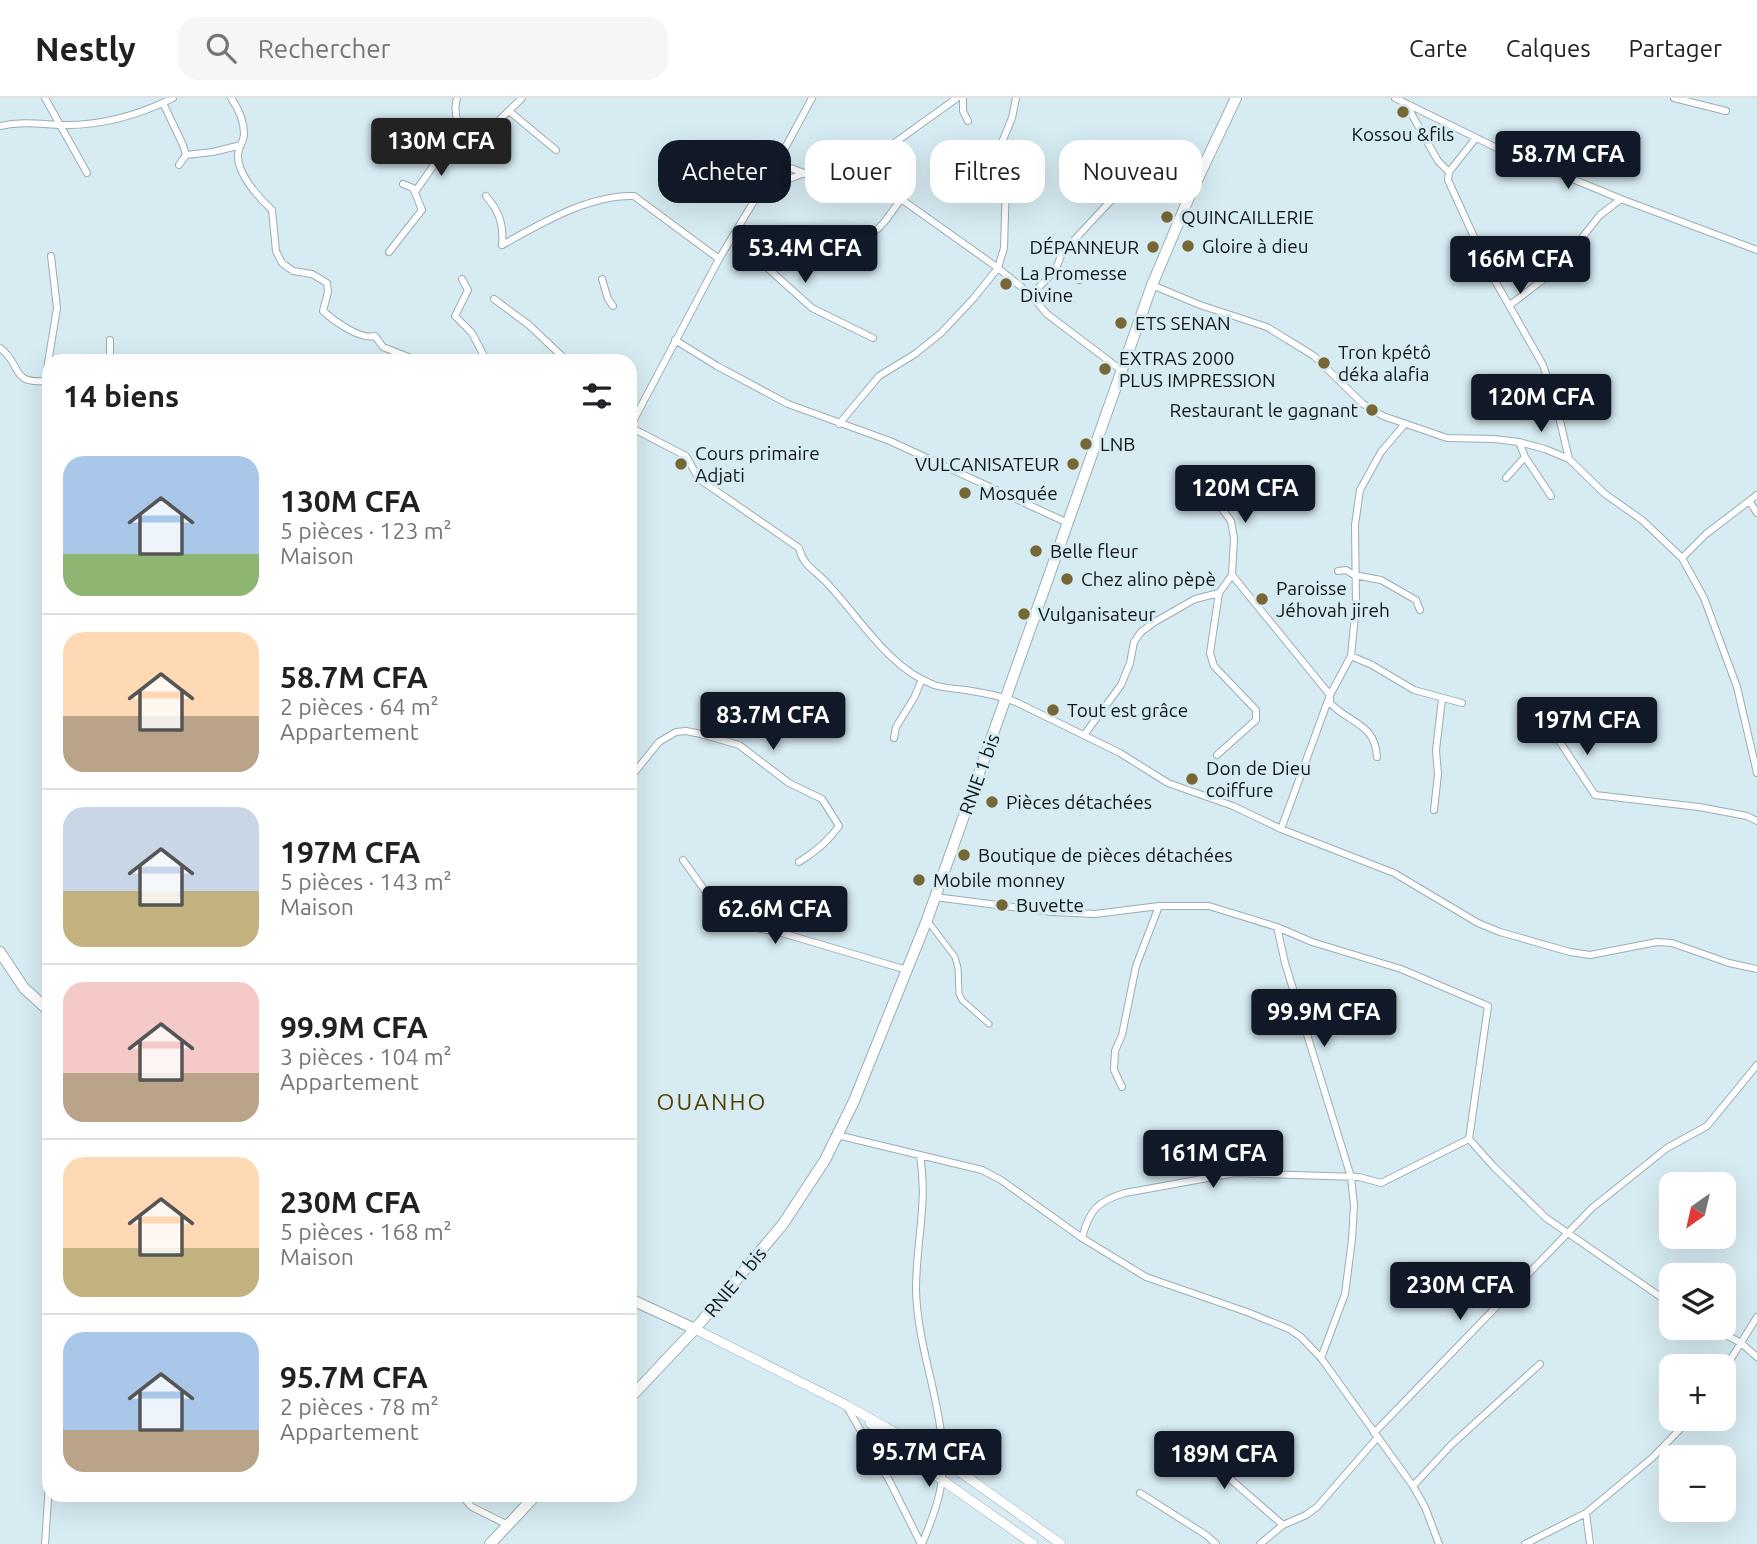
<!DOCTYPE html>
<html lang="fr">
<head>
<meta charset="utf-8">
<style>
	:root { --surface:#fff; --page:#f6f6f6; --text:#202124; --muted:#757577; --line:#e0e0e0; --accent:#111827 }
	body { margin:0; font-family:Ubuntu,sans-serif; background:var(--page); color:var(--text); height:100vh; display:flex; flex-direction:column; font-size:26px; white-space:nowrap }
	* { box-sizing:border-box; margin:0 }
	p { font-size:23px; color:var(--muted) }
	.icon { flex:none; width:38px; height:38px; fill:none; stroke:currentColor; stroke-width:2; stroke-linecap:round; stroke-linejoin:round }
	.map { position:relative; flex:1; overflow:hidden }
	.details { position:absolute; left:42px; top:256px; width:595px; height:1148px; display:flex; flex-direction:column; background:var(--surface); border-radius:21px; box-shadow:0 7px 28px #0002 }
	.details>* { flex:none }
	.guide { position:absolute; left:658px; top:42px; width:665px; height:63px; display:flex; gap:14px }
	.needle { width:46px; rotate:214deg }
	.tools { position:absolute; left:1659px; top:1074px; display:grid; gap:14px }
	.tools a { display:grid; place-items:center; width:77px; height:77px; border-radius:14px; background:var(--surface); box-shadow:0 7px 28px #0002; font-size:35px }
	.price { position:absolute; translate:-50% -60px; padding:0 16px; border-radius:7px; background:var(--accent); color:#fff; font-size:23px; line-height:46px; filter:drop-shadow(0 2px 4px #0008) }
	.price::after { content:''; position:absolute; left:50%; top:42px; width:21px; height:16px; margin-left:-10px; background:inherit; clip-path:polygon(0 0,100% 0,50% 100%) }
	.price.current { background:#222; color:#fff }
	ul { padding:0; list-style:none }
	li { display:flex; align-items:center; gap:21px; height:175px; padding:0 21px }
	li+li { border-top:2px solid var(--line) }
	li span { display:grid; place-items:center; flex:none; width:196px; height:140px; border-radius:21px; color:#555 }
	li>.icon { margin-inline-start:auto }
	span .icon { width:84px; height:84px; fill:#fffc; stroke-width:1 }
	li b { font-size:30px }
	h2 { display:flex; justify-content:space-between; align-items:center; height:84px; padding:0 21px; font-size:30px }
	.tag { padding:0 24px; border-radius:21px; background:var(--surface); box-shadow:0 7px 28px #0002; font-size:24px; line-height:63px }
	.tag.current { background:var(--accent); color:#fff }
	header { display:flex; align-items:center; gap:42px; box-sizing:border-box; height:98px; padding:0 35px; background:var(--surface); border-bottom:2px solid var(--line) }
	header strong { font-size:33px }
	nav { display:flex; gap:38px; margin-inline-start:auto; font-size:24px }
	.search { width:490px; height:63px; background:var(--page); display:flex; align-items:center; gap:18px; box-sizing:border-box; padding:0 24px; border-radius:21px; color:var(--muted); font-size:26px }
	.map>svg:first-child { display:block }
</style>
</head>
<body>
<header>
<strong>Nestly</strong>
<div class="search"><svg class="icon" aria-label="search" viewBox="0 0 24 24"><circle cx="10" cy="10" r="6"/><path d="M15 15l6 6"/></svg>Rechercher</div>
<nav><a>Carte</a><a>Calques</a><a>Partager</a></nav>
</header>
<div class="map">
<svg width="1757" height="1446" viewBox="0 0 1757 1446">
	<rect width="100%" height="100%" fill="#d6ebf2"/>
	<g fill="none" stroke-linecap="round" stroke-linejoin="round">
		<g stroke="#9aadb3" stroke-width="7">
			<path id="pedestrian" d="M927,822L955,859L958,870L959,896L962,902L989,926"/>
		</g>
		<g stroke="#9aadb3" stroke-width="8">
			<path id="minor" d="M45,0L87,75
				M231,0C238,10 244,24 244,36C244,43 238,50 238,57C237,76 259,100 272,112L276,153L282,165L293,173L312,176L327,185L328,194L323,213C334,223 360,242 375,238L383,249L416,262
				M457,0C452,17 460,35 473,46
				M963,0V13L968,23
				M1395,0L1497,50L1621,101L1757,152
				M1674,0L1726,13
				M163,5L183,47L186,57
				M1407,8L1438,63L1449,74
				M509,13L556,52
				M0,28C21,23 40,26 61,27C101,28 137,18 173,0
				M1475,41L1449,74L1448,82L1490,174L1543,267L1556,306L1569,361
				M777,65L834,86L886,95L901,101L998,170L1031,197L1047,216L1121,272
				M179,67L186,57L213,54L241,47
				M815,77L849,72L872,61L957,0
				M415,94L445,51L464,56L522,0
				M486,98C499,113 504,126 502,147
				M759,101C771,87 788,81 805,75
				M733,139L812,210L873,240
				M837,141C878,141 879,131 901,101
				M502,147C542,125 588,97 634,98L719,161
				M389,154L422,112L413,90L403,86
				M1055,173L1079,182
				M462,181L468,192L455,218L472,235L486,262
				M602,181L608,201L613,208
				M1152,187L1200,207L1267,229L1314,258L1363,306L1383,318L1447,340L1494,341L1519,344L1545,351L1569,361L1605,396L1642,422L1682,460L1704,500L1737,589L1757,675
				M1031,197L1055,173L1062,155L1132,80L1144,86
				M494,201L529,227L566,262
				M1510,207L1558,170L1600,117L1621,101
				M110,242V262
				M675,242L717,268L788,306L890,343L1068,425
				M0,250C22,266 10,286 45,283L49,292
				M45,283L57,210L51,158
				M839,326L879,278L915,256L941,235L973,201L998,170L1004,150L1006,82L1002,44L1012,20L1016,0
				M630,329L686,358L699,381L799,450C803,467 813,471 825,483C858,517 887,569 934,587C944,590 955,591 966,592C984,595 1002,598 1018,605L1120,655L1168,685L1233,708L1281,731L1394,775L1478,825L1500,834L1570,854L1590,857L1657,844L1672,845L1729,865L1757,871
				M630,329L719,161L777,65L812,0
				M1519,344L1525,359L1551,398
				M1506,380L1525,359
				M1750,404L1757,415
				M1682,460L1706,436L1757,397
				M1338,473L1346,472L1354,477L1381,482L1416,502L1420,512
				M1232,477L1330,597V605C1350,626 1375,625 1377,659
				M1351,558L1372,567L1414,592L1462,605
				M1084,637L1121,587L1130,565L1134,544L1141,534L1153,525L1195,501L1219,495L1232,477L1234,440L1231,423L1208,392
				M1556,638L1595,697L1699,709L1747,718L1757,723
				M894,640L896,629L914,600L922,581
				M1217,657L1256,622V612L1214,568L1210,555L1219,495
				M630,680L659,644L676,634L686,633L701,636L739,647L789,685L822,701L839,728C828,744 815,754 799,764
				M1434,712L1438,676L1436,652L1442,601
				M1281,731L1330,597L1351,558L1356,507L1355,427L1360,392L1381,354L1404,327
				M683,762L711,801L736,822L751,829L782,835L907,872
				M935,799L1052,814L1095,816L1159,808H1209L1277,829L1312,844L1401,871L1488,908L1469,1041L1494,1069L1546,1120L1671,1206
				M1277,829L1285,865L1351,1079L1354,1107L1352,1141L1345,1196L1321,1260
				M1122,989L1114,972L1115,953L1122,937L1136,868L1159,808
				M837,1037L982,1072L1001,1082L1082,1140L1146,1179L1247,1214L1289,1231L1301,1239L1321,1260L1413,1388L1425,1409L1439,1446
				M920,1058C928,1105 916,1144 916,1191C917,1255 948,1315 942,1380C940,1402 930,1426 922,1446
				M1082,1140C1089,1113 1097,1103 1125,1095L1235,1075L1359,1079L1381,1085L1469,1041
				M1713,1230L1741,1245L1757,1259
				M1724,1272L1757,1219
				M847,1309L889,1382L921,1446
				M1374,1335L1592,1110L1667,1050L1707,1028L1757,967
				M1182,1339L1283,1427
				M1413,1388L1451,1347L1540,1266
				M1140,1395L1206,1437L1216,1446
				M460,1396L472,1409L508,1427
				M1586,1415L1590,1446
				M45,1446L49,1386
				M1260,1446L1283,1427L1306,1417L1317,1409L1377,1340
				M1525,1446L1586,1415L1652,1360L1690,1321"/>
		</g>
		<g stroke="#9aadb3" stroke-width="10">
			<path id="secondary" d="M695,1231L846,1307L942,1361L1061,1446
				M870,1325L942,1382L1033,1446"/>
		</g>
		<g stroke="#9aadb3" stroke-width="12">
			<path id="primary" d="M0,854L24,890L49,913
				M630,1201L695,1231
				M630,1300L695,1231L783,1126L825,1062L854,1003L927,822L1152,187L1190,97L1236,0
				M490,1446L537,1396"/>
		</g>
		<use href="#pedestrian" stroke="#fff" stroke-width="5"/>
		<use href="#minor" stroke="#fff" stroke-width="6"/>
		<use href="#secondary" stroke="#fff" stroke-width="9"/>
		<use href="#primary" stroke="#fff" stroke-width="10"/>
	</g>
	<g fill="#776735" stroke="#d6ebf2" stroke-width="2.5">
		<circle cx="1403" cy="14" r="7"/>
		<circle cx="1167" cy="119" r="7"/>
		<circle cx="1188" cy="148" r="7"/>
		<circle cx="1153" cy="149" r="7"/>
		<circle cx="1006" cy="186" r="7"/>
		<circle cx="1121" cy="225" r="7"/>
		<circle cx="1324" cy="265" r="7"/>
		<circle cx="1105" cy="271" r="7"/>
		<circle cx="1372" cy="312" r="7"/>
		<circle cx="1086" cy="346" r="7"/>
		<circle cx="681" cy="366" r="7"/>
		<circle cx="1073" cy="366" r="7"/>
		<circle cx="965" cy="395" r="7"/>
		<circle cx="1036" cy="453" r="7"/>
		<circle cx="1067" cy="481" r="7"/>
		<circle cx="1262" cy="501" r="7"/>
		<circle cx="1024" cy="516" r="7"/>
		<circle cx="1053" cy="612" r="7"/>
		<circle cx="1192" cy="681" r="7"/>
		<circle cx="992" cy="704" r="7"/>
		<circle cx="964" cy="757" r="7"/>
		<circle cx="919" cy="782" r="7"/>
		<circle cx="1002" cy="807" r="7"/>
	</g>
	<g text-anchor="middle" stroke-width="6" stroke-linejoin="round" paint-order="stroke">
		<g font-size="19" fill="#11181a" stroke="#d6ebf2" text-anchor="start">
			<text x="1403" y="43" text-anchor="middle">Kossou &amp;fils</text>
			<text x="1181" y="126">QUINCAILLERIE</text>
			<text x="1202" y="155">Gloire à dieu</text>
			<text x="1139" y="156" text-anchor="end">DÉPANNEUR</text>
			<text x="1020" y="182">La Promesse<tspan x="1020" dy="22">Divine</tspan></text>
			<text x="1135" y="232">ETS SENAN</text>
			<text x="1338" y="261">Tron kpétô<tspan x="1338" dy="22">déka alafia</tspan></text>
			<text x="1119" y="267">EXTRAS 2000<tspan x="1119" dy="22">PLUS IMPRESSION</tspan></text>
			<text x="1358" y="319" text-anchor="end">Restaurant le gagnant</text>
			<text x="1100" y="353">LNB</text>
			<text x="695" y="362">Cours primaire<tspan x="695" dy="22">Adjati</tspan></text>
			<text x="1059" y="373" text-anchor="end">VULCANISATEUR</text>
			<text x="979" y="402">Mosquée</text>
			<text x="1050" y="460">Belle fleur</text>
			<text x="1081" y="488">Chez alino pèpè</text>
			<text x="1276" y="497">Paroisse<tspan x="1276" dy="22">Jéhovah jireh</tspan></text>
			<text x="1038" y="523">Vulganisateur</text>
			<text x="1067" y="619">Tout est grâce</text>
			<text x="1206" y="677">Don de Dieu<tspan x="1206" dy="22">coiffure</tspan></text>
			<text x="1006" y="711">Pièces détachées</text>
			<text x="978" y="764">Boutique de pièces détachées</text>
			<text x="933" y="789">Mobile monney</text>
			<text x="1016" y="814">Buvette</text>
		</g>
		<g font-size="19" fill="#11181a" stroke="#d6ebf2">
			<text transform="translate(979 676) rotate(-70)" y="7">RNIE 1 bis</text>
			<text transform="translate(735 1184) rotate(-50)" y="7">RNIE 1 bis</text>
		</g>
		<g font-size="23" letter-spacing="2" fill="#534200" stroke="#d6ebf2">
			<text x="712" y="1012">OUANHO</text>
		</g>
	</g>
</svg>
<div class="tools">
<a><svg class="needle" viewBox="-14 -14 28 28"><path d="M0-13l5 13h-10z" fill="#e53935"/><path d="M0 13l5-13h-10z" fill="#757577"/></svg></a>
<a><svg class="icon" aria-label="layers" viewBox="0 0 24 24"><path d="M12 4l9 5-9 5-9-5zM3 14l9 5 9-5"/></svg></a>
<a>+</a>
<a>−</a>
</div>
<b class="price current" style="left:441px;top:80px">130M CFA</b>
<b class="price" style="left:1568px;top:93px">58.7M CFA</b>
<b class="price" style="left:805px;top:187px">53.4M CFA</b>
<b class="price" style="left:1520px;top:198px">166M CFA</b>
<b class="price" style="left:1541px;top:336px">120M CFA</b>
<b class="price" style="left:1245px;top:427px">120M CFA</b>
<b class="price" style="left:773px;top:654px">83.7M CFA</b>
<b class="price" style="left:1587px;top:659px">197M CFA</b>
<b class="price" style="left:775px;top:848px">62.6M CFA</b>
<b class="price" style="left:1324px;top:951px">99.9M CFA</b>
<b class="price" style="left:1213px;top:1092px">161M CFA</b>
<b class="price" style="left:1460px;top:1224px">230M CFA</b>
<b class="price" style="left:929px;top:1391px">95.7M CFA</b>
<b class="price" style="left:1224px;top:1393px">189M CFA</b>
<div class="guide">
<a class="tag current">Acheter</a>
<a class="tag">Louer</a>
<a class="tag">Filtres</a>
<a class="tag">Nouveau</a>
</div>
<section class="details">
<h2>14 biens<svg class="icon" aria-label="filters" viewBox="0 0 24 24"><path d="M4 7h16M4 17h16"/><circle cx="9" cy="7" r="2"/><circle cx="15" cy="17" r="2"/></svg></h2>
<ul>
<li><span style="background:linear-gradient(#a9c7e8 70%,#8fb573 0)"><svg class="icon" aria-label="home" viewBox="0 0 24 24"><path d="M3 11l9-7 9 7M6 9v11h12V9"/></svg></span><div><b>130M CFA</b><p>5 pièces · 123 m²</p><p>Maison</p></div></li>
<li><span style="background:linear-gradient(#ffd9b3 60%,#b9a48a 0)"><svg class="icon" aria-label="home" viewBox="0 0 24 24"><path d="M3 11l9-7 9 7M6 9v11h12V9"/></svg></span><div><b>58.7M CFA</b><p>2 pièces · 64 m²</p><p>Appartement</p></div></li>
<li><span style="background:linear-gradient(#c9d6e8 60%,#c2b280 0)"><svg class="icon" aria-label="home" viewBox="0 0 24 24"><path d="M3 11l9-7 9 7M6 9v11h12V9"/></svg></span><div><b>197M CFA</b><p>5 pièces · 143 m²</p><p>Maison</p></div></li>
<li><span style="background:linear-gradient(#f6c9c9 65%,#b9a48a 0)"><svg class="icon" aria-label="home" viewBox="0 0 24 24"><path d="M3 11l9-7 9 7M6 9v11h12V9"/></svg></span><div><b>99.9M CFA</b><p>3 pièces · 104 m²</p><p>Appartement</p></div></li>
<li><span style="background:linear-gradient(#ffd9b3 65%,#c2b280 0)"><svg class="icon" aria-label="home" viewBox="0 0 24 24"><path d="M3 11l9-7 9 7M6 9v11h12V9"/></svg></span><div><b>230M CFA</b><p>5 pièces · 168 m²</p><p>Maison</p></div></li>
<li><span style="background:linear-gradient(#a9c7e8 70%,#b9a48a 0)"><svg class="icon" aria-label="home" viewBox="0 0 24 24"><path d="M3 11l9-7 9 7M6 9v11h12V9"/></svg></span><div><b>95.7M CFA</b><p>2 pièces · 78 m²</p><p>Appartement</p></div></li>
</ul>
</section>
</div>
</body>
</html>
